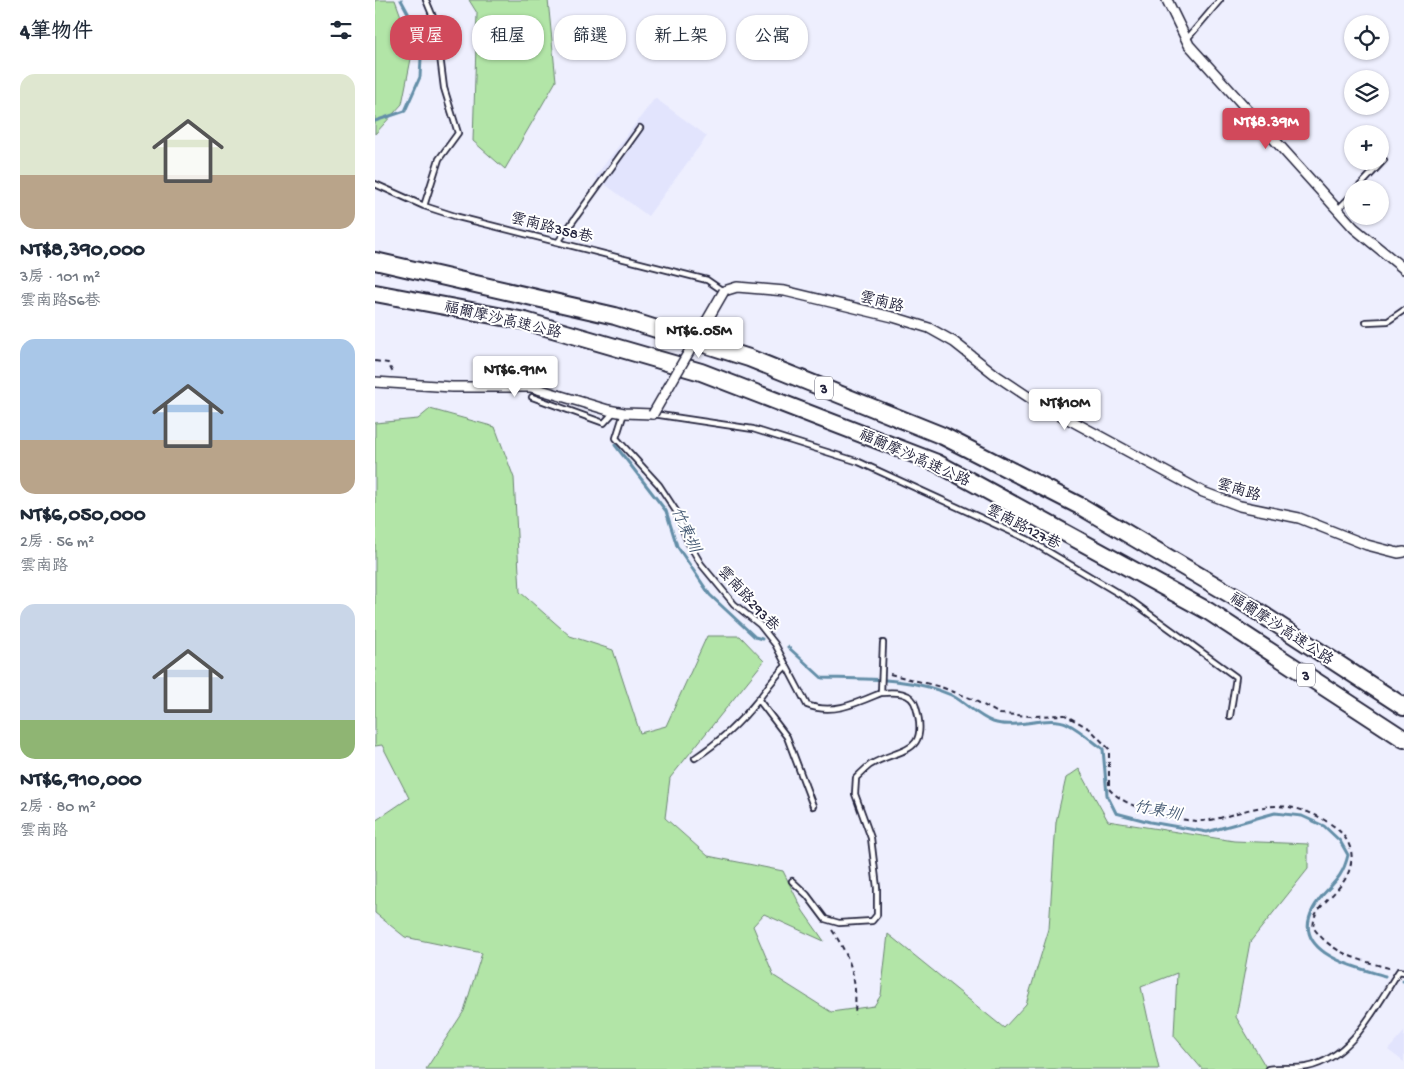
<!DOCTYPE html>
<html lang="zh-TW">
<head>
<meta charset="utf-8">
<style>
	:root { --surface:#fff; --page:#f6f6f7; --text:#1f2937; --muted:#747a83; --accent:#d1495b }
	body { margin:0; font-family:"Gochi Hand","LXGW WenKai TC",sans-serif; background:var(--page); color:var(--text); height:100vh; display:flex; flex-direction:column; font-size:19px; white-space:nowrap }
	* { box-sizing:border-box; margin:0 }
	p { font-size:16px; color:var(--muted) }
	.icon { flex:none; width:28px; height:28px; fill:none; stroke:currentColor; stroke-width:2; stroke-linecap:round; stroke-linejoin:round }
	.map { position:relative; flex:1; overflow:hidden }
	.side { display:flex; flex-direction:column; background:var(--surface); width:375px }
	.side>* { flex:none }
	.hud { position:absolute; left:15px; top:15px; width:475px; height:45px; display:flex; gap:10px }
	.tools { position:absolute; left:969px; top:15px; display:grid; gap:10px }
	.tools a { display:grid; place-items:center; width:45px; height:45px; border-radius:50%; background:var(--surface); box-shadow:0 1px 4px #0004; font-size:25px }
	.price { position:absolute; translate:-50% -42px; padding:0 11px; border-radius:5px; background:#fff; color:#222; font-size:16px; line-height:32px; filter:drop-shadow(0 1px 2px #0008) }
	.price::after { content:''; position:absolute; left:50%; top:30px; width:15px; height:11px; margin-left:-8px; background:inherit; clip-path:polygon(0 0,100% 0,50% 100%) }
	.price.selected { background:var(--accent); color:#fff }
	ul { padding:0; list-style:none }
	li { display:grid; align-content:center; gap:10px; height:265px; padding:0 20px }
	li span { display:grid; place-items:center; height:155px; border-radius:15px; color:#555 }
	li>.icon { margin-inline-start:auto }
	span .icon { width:90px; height:90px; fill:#fffc; stroke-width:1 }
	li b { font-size:21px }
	h2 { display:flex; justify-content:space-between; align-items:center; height:60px; padding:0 20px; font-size:21px }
	.chip { padding:0 18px; border-radius:20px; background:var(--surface); box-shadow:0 1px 4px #0004; font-size:18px; line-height:45px }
	.chip.selected { background:var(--accent); color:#fff }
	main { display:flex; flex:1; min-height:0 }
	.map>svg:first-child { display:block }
</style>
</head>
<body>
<main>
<section class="side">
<h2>4筆物件<svg class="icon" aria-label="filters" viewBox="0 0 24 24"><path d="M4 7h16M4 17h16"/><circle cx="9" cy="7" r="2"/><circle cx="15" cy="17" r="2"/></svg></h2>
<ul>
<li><span style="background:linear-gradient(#dfe7d0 65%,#b9a48a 0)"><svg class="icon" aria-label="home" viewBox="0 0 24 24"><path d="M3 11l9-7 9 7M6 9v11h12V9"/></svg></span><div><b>NT$8,390,000</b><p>3房 · 101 m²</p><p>雲南路56巷</p></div></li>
<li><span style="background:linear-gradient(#a9c7e8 65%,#b9a48a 0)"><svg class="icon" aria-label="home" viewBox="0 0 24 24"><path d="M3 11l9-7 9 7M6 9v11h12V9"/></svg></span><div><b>NT$6,050,000</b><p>2房 · 56 m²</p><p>雲南路</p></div></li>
<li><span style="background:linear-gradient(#c9d6e8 75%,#8fb573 0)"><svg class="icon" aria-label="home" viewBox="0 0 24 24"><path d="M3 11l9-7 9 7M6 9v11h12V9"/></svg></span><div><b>NT$6,910,000</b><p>2房 · 80 m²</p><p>雲南路</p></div></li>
</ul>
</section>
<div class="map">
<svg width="1029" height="1069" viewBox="0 0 1029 1069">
	<rect width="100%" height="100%" fill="#eeeffe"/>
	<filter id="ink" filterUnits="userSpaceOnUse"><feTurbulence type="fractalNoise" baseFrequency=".02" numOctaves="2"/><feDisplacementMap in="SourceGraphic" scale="10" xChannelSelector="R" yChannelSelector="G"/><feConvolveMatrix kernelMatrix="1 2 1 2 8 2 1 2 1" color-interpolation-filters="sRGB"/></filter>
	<g filter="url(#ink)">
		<path fill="#e2e4fd" d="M280,98L332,136L273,216L220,177Z
			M1029,1032V1062L1013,1050Z"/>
		<path fill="#b2e5a7" stroke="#6a8471" d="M0,0H20L38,49L27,104L0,134Z
			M94,0H173L181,81L130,169L98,141L102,13Z
			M55,409L120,427L139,478L145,592L195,636L238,650L265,733L291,726L332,636H365L389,661L295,778L290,818L333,856L408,871L428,911L449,941L389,914L378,926L399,976L456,1012L499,1006L506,995L513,934L629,1028L651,1004L674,929L681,822L691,778L704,769L733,821L859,841L933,844V869L875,942L861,1017L892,1069H827L799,1036L802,973L766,987L784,1069H51L89,1011L107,953L30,937L0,913V821L34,798L7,745L0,746V423L43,419Z"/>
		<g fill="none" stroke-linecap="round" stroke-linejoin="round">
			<path stroke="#638ea8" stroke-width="3" d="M0,121L30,111L45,77L47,39L26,0
				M240,445L291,511L302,546L335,595L380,637L387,639
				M413,647L447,678C490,679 535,677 576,695C590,702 602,716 618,722C641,730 674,714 693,724C705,730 717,741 728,749L732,795L741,813L775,822L832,832L900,813L927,816L949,826L965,841L973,855C966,885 950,886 938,909C915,953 981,967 1010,976
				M1028,981H1029"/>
			<g stroke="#22223b" stroke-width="8">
				<path id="service" d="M812,39L845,0
					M0,184L49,206L83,217L332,280L348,291
					M982,189L1009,160
					M49,206L64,159L83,133L69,88L61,24L51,0
					M962,210L978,194
					M183,242L265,128
					M991,322L1013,321L1029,310
					M157,397L229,423L239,412
					M249,413L241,438L284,485L301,511L313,542L326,564L359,604L385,625L400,644L432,705C458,715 482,703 506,693L508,643
					M278,414L378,429L484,462L652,539L758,602L861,677L855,716
					M383,699L412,737L438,806
					M320,758C346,741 365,723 384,699C393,687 400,676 411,666
					M417,881L432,895L450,919L464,923L497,921L502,915V888L496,838L480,794L481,778C485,774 490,769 495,765C525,747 555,756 541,707C537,691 520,692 506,693
					M893,1069C906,1067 919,1069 932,1067C977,1058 1001,1006 1024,971L1029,972"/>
			</g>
			<g stroke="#22223b" stroke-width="12">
				<path id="minor" d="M792,0L814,45L979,228L1029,269
					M349,291L362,287L410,291L518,317L554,328L579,342L622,376L658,400L828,492L865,506L924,518L992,545L1023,553L1029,552
					M0,382L77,387H156L233,410L249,413L278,414"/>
			</g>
			<g stroke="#22223b" stroke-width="20">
				<path id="motorway" d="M0,261L240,316L374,358L568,436L707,507L865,600L1029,707
					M0,293L150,321L326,372L562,463L833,611L1029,739"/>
			</g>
			<path stroke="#22223b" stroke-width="2" stroke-dasharray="5 4" stroke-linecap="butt" d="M0,361L13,363L18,373
				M515,674L566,687L597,699L625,714L657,716L690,715L715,729L734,749V789C752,809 800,821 826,821C847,820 868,809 889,807C914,803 940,812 960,827C971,836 979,849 976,863C973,885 953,896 942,912C939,916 939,922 938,927C957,955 986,960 1017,969
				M457,930C477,960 482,979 480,1015"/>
			<use href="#service" stroke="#fff" stroke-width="4.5"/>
			<use href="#minor" stroke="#fff" stroke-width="9"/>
			<use href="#motorway" stroke="#fff" stroke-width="16"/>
			<g stroke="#22223b" stroke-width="12" stroke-linecap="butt">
				<path id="minor-bridge" d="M278,414L349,291"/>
			</g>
			<use href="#minor-bridge" stroke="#fff" stroke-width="9"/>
		</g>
	</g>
	<g text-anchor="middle" stroke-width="4" stroke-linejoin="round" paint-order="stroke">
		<g fill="#fff" stroke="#646476" stroke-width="1">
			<rect x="440" y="376.5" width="18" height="23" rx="4"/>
			<rect x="922" y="663.5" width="18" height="23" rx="4"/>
		</g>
		<g font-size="14" font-weight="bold" fill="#22223b">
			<text x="449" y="393">3</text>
			<text x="931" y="680">3</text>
		</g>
		<g font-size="15" fill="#22223b" stroke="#fff">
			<text transform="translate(177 227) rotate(14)" y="5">雲南路358巷</text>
			<text transform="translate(507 301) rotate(14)" y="5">雲南路</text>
			<text transform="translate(128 319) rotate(13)" y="5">福爾摩沙高速公路</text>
			<text transform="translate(540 457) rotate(24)" y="5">福爾摩沙高速公路</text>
			<text transform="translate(864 489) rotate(17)" y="5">雲南路</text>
			<text transform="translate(649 526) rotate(27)" y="5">雲南路127巷</text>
			<text transform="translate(374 598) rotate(47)" y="5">雲南路293巷</text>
			<text transform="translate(907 628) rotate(33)" y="5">福爾摩沙高速公路</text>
		</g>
		<g font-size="16" font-style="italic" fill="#435872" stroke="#fff">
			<text transform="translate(312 529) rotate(65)" y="6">竹東圳</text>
			<text transform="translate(783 809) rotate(11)" y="6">竹東圳</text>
		</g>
	</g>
</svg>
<div class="tools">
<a><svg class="icon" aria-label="locate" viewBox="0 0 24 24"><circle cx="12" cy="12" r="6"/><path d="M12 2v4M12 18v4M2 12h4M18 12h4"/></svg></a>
<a><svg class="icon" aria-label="layers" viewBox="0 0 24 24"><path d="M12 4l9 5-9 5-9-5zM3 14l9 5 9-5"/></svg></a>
<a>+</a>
<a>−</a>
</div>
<b class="price selected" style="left:891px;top:150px">NT$8.39M</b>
<b class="price" style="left:324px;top:359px">NT$6.05M</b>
<b class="price" style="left:140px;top:398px">NT$6.91M</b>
<b class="price" style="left:690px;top:431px">NT$10M</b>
<div class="hud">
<a class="chip selected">買屋</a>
<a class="chip">租屋</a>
<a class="chip">篩選</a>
<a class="chip">新上架</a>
<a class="chip">公寓</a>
</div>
</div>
</main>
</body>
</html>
